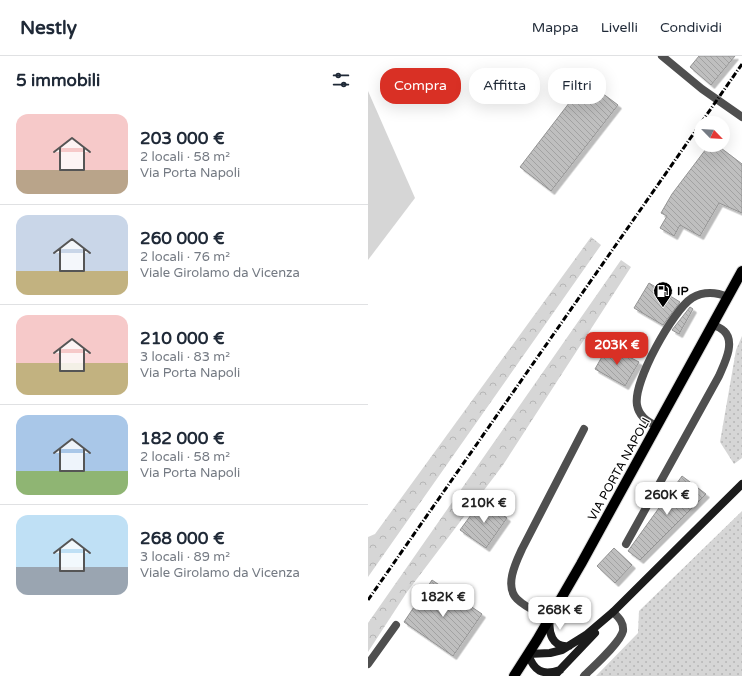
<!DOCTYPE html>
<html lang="it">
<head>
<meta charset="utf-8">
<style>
	:root { --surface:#fff; --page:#f2f2f3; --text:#1f2937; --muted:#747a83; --line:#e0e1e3; --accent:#d93025 }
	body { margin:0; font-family:"Varela Round",sans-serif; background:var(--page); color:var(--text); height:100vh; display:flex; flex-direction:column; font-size:15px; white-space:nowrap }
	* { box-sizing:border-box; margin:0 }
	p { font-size:13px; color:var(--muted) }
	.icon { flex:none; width:22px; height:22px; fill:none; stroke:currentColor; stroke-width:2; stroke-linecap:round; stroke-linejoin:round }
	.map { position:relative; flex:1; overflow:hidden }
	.details { display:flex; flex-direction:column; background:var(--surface); width:368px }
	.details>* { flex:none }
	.top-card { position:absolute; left:12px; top:12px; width:302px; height:36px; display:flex; gap:8px }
	.needle { width:26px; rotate:115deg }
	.buttons { position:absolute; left:326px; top:60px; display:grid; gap:8px }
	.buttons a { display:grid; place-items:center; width:36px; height:36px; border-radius:50%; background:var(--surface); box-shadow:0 4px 16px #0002; font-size:20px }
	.price { position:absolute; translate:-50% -34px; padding:0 9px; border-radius:8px; background:#fff; color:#222; font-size:13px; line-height:26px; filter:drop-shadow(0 1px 2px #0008) }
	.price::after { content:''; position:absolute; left:50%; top:24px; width:12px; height:9px; margin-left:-6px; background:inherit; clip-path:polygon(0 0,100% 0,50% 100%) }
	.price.selected { background:var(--accent); color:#fff }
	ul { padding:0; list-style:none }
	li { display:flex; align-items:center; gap:12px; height:100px; padding:0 16px }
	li+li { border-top:1px solid var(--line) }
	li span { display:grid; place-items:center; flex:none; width:112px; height:80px; border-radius:12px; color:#555 }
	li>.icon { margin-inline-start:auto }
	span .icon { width:48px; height:48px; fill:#fffc; stroke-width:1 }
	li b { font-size:17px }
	h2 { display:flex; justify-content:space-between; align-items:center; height:48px; padding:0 16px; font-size:17px }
	.chip { padding:0 14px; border-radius:16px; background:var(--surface); box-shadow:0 4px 16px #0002; font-size:14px; line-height:36px }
	.chip.selected { background:var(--accent); color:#fff }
	header { display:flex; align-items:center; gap:24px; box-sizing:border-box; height:56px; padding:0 20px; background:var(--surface); border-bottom:1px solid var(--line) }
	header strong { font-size:19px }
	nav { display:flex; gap:22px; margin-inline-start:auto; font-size:14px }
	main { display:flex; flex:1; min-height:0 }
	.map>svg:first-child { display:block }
</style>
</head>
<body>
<header>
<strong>Nestly</strong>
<nav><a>Mappa</a><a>Livelli</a><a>Condividi</a></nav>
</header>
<main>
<section class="details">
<h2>5 immobili<svg class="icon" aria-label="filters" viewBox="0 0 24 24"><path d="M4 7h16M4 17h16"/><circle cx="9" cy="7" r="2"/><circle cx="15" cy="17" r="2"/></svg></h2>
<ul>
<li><span style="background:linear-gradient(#f6c9c9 70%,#b9a48a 0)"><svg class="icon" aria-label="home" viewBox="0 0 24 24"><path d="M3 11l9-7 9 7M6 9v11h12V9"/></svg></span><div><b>203 000 €</b><p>2 locali · 58 m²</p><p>Via Porta Napoli</p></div></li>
<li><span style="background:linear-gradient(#c9d6e8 70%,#c2b280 0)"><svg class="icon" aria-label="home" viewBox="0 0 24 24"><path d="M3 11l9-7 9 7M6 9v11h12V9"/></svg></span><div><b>260 000 €</b><p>2 locali · 76 m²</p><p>Viale Girolamo da Vicenza</p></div></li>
<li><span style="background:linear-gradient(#f6c9c9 60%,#c2b280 0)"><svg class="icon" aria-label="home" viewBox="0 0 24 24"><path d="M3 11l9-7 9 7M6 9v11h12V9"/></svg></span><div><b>210 000 €</b><p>3 locali · 83 m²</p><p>Via Porta Napoli</p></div></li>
<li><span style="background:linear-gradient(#a9c7e8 70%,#8fb573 0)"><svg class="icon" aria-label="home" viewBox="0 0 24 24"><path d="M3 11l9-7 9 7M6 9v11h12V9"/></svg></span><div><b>182 000 €</b><p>2 locali · 58 m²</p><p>Via Porta Napoli</p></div></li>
<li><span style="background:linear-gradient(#bfe0f5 65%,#9aa5b1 0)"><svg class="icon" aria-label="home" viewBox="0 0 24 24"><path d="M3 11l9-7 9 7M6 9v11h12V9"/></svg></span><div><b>268 000 €</b><p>3 locali · 89 m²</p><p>Viale Girolamo da Vicenza</p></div></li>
</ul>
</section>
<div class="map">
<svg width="374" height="620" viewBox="0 0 374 620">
	<defs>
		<pattern id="green-dots" width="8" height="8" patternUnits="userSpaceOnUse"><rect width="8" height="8" fill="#d6d6d6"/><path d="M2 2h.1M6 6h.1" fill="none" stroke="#b6b6b6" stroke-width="1.8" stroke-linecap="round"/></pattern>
		<pattern id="forest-crowns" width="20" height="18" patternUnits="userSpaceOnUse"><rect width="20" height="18" fill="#d6d6d6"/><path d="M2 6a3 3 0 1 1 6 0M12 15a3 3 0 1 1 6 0" fill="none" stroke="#b6b6b6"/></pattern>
		<pattern id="building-back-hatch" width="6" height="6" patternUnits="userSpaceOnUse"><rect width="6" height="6" fill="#bfbfbf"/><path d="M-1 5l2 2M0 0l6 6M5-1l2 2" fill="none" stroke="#a2a2a2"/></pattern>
		<filter id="shadow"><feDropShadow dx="3.5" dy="3.5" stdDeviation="0" flood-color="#0004"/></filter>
	</defs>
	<rect width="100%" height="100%" fill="#fff"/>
	<path fill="url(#green-dots)" d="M374,280V402L366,408L352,386L368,294Z
		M374,455V620H228L270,577L271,555Z"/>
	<path fill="url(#forest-crowns)" d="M223,181L233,189L0,521V481L7,478Z
		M253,204L263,211L135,409L39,536L0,596V567Z"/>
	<path fill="#d6d6d6" d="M0,35L47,142L0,204Z"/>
	<path fill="url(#building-back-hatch)" stroke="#939393" filter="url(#shadow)" d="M331,0H367L343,29L322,11Z
		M218,25L250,49L183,135L152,111Z
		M341,89H349L374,108V157L351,147L332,180L312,169L306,180L292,172L299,160L293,157L304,138Z
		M281,227L312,246L295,269L266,252Z
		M322,251L325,253L311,278L304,274Z
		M240,290L271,306L257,330L227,313Z
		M314,420L338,438L272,504L260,495Z
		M114,444L139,462L118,492L92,474Z
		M246,492L264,509L247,527L229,510Z
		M64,524L114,558L85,600L36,566Z"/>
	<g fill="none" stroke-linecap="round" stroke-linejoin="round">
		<g stroke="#dbdbdb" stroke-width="12">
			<path id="primary" d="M146,620L169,584L213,508L374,215"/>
		</g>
		<path stroke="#4f4f4f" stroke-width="8" d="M289,370C279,366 271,360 269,349C265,326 305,254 324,242C336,235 348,236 360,241
			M258,488L351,320C356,308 368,286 356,275C353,272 348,270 345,269
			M182,563C171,557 158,552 149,543C136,530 148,506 154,493L216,373
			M0,608L28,569
			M216,620C226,610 252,587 255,575C256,566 250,561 245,556"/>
		<path stroke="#4f4f4f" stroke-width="8" d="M294,0L334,33L374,61"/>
		<path stroke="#1c1c1c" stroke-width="8" d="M182,563C180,576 184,592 201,590
			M192,614C174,620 166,615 160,598L182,597L194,594L218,579L245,556L374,428
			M188,618L227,577"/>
		<use href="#primary" stroke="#000" stroke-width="10"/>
		<path stroke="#000" stroke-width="3" stroke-dasharray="6 2 1 2" stroke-linecap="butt" d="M333,67L374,8
			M0,544L333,67"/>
	</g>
	<defs>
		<g id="fuel-pin" transform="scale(1)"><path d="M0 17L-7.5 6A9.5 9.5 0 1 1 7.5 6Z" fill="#000" stroke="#fff"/><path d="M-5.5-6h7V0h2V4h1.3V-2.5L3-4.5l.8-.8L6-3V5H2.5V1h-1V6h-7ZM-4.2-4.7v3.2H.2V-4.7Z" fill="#fff"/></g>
	</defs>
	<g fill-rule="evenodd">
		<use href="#fuel-pin" x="295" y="235"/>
	</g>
	<g text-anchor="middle" stroke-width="3" stroke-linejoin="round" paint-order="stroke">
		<g font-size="12" font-weight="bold" fill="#000" stroke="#fff" text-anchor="start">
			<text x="309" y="239">IP</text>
		</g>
		<g font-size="12" fill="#000" stroke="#fff">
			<text transform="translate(251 413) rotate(-61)" y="4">VIA PORTA NAPOLI</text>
		</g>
	</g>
</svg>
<div class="buttons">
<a><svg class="needle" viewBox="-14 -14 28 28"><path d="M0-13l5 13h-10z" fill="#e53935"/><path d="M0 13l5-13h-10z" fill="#747a83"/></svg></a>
</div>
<b class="price selected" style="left:249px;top:310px">203K €</b>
<b class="price" style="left:299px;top:460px">260K €</b>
<b class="price" style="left:116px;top:468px">210K €</b>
<b class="price" style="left:75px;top:562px">182K €</b>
<b class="price" style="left:192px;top:575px">268K €</b>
<div class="top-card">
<a class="chip selected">Compra</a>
<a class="chip">Affitta</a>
<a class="chip">Filtri</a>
</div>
</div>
</main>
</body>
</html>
